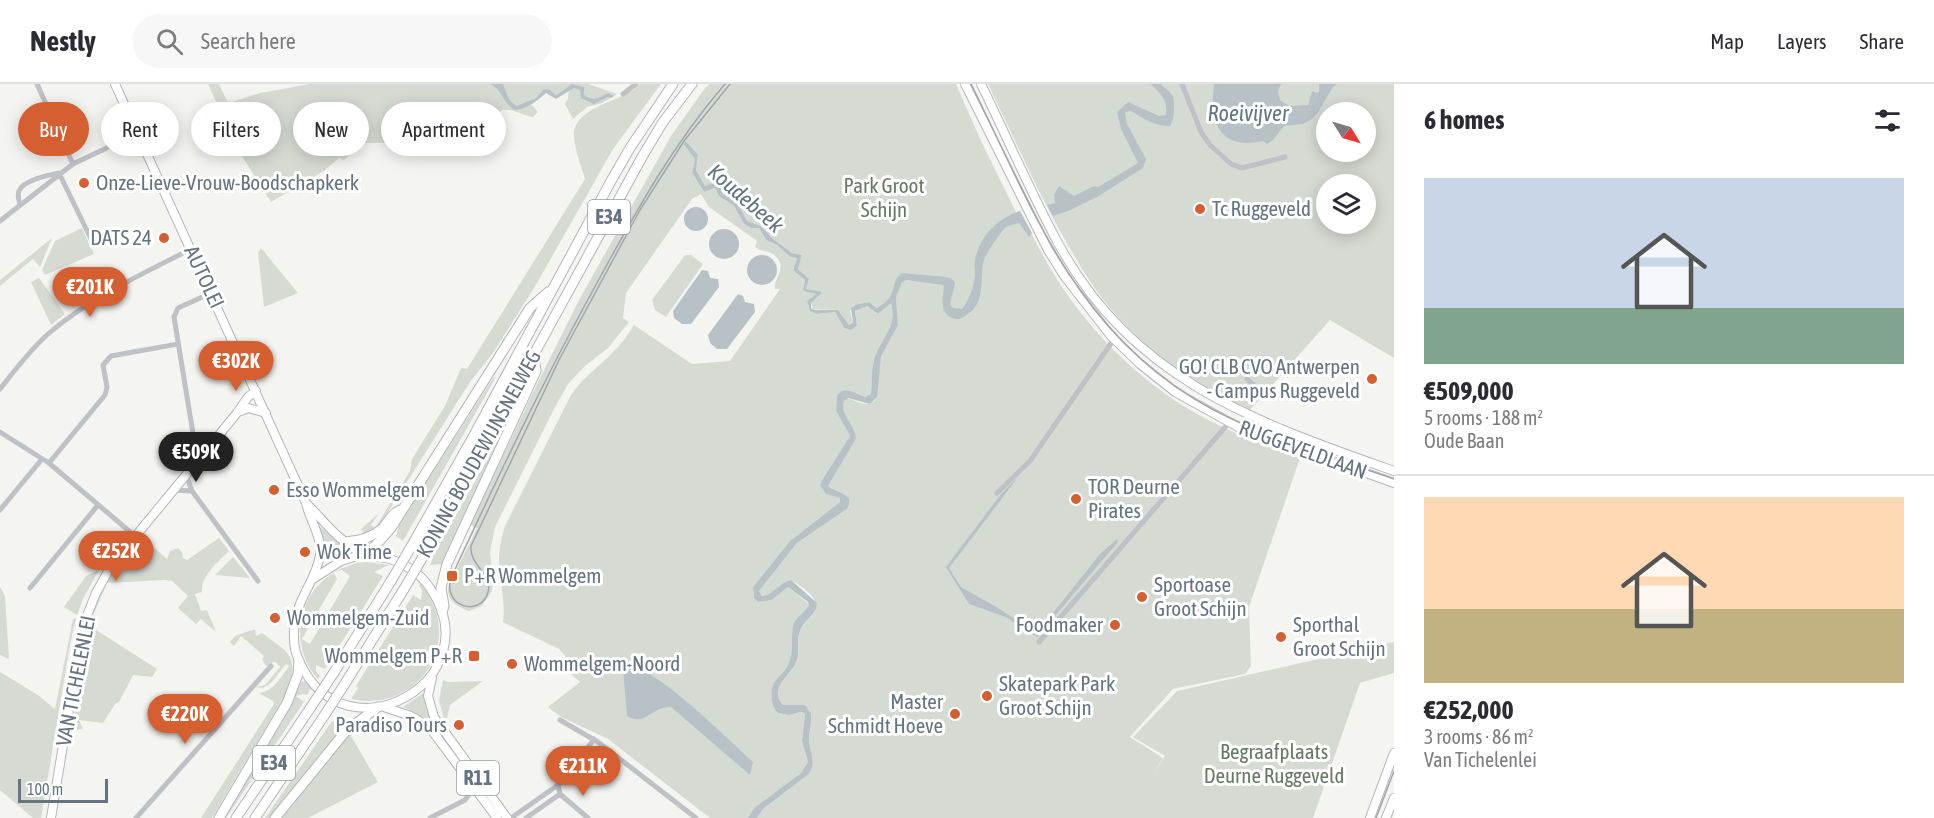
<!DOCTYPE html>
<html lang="en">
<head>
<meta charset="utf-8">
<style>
	:root { --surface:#fff; --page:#f7f7f7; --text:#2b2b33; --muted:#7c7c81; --line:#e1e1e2; --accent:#d55f31 }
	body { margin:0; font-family:"Asap Condensed",sans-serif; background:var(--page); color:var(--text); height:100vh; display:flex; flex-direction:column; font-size:22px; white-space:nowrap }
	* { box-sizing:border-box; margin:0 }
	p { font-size:20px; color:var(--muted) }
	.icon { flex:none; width:33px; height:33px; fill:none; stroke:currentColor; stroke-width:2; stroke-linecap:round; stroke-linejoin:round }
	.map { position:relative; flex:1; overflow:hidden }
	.panel { display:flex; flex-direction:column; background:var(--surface); width:540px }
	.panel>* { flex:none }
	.banner { position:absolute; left:18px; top:18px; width:570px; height:54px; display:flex; gap:12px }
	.needle { width:39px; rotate:127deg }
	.controls { position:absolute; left:1316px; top:18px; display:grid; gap:12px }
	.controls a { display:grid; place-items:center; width:60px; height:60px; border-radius:50%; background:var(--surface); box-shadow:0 3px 15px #0003; font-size:30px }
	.scale { position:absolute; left:18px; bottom:15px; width:90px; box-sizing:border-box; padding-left:6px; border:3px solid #667380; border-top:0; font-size:16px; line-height:21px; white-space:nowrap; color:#667380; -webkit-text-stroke:4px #fff; paint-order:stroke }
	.price { position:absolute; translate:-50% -51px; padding:0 14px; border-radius:21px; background:var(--accent); color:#fff; font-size:20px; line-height:39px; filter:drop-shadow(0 2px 3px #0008) }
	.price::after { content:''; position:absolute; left:50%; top:36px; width:18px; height:14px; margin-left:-9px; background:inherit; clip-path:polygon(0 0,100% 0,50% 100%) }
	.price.on { background:#222; color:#fff }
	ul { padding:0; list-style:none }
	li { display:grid; align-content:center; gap:12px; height:318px; padding:0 30px }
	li+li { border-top:2px solid var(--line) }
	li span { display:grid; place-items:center; height:186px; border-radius:0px; color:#555 }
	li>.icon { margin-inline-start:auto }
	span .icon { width:108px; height:108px; fill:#fffc; stroke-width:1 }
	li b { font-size:26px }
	h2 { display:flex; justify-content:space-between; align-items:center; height:72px; padding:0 30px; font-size:26px }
	.chip { padding:0 21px; border-radius:27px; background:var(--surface); box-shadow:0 3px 15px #0003; font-size:21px; line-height:54px }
	.chip.on { background:var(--accent); color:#fff }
	header { display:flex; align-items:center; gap:36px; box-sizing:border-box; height:84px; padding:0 30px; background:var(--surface); border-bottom:2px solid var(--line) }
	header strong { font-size:28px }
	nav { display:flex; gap:33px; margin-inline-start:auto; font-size:21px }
	.search { width:420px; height:54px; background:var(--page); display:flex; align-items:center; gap:15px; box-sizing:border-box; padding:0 21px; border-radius:33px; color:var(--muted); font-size:22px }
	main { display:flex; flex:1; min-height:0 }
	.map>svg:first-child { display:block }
</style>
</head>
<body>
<header>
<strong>Nestly</strong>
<div class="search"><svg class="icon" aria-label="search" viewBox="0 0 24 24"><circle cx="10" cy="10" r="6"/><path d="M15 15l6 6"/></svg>Search here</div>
<nav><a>Map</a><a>Layers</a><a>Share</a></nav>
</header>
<main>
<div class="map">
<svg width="1394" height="734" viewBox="0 0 1394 734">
	<rect width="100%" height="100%" fill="#f4f5f1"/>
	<path fill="#d5dbd3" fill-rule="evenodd" d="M208,0H219L227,17L232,18L260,9L310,0H588L617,10L602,19L587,23L573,35L565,20L568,15L569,2L556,11L550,6L526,19L533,22L538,28L533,33C523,32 512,24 502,26L460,53L456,51L458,42L447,48L451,52L453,60L445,65L401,59H365L344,76L339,74L324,87L271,118L214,28L218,22Z
		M640,0H661L613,65L537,199L493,269L470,298L381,439L377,444L365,451L361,445L379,429L371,441L375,444L410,387L412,375L445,322L461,284L467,285L585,95C581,81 575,67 574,53C572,22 622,19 640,0Z
		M710,0H956L981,57L1016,128L1020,127C1033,153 1046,179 1062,203C1102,262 1158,314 1223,343C1248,355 1275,364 1300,374L1249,523L1251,582L1245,590L1173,605L1130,653L1163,674L1154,689L1165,672L1133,653L1177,607L1394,558V589L1360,599L1313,734H757L763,725L809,690C818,677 808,667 809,653C810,645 812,637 811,629L805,621H783C767,605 792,592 797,577C800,568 797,559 799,549C801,543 806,539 810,534C825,517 807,506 791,496C779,498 774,511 762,512L759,507L797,459L847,425C857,409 836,408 828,402L856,355C855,342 843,333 843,319L846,314C856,316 867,325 875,316L881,273L898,241L896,213L891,214L878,224L869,218L858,220L850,227L853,239L850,241L847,240L838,226L813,225L811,219L822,209L820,207L806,205L809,195L798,185L802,171L792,169L772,154L761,142L747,137L737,118L723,110L719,100L712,99L705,102L696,86L698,71L686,57L683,60L695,75L692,89L704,108L715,104L719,112L734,122L744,140L751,144H759L766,156L777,161L790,173L797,174L793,186L805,196L803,207L816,210L807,217L810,227L816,230L835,228L844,244L851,246L857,242L855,227L867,222L878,230L891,218C898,248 880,251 874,276C871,287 872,299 871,310L865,313C854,309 846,301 837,311L836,327L850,352L822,396L820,402L826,410L841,414L840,418L790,457L753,503L754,514L758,518L772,516L788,503L809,520L808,523L794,540C791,551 794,562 791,574C786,593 768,592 772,616C773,622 774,625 778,629L789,631L801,628L805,630L802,657L808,678L801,689L754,724L748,734H710L608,655L561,633L548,623L580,598L571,590L572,585H569L567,574L559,565L503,538C506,517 499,496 499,475C499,463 502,453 505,442L571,311C584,292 599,283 614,267C622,260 628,250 634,241L692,280L730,277L780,205H775C773,193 790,183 773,170C767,166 761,168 755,163L757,157L709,123L701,110L692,115L626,209L623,234L629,238L608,264L585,282L568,300L554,325L495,443L490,468L493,497L492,507L482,522L469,527C456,522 447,517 448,503L477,444L470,441L537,300L579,216L671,52L705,4Z
		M988,0H1394V274L1330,236L1250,326C1193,305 1128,253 1094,203C1051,140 1021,68 988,0ZM1326,28H1365V68H1326ZM1326,100H1365V140H1326Z
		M82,144L94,170L45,191L42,186L55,157Z
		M52,154L40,183L33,175L0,202V196Z
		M261,164L298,209L264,223L258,169Z
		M685,171H691L703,180L666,233L655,226L652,216Z
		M39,194L65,230L51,241L31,198Z
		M496,293L403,457L396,452L398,445L397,444L493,294Z
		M509,337L442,480L430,481L432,477L431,475Z
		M317,441H318L349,466L323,473Z
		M141,452L167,475L170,467L178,464L182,468L183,474L187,476L219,454L229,467C218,478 201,491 202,508L195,510L201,527L207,526L216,548L201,535L196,540L178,524L188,512L172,497L165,496L107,499L90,539L88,538L110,491Z
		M233,473L250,494L215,491Z
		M367,478L389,481L374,488L383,492L325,585L316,581V587L320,592L318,595C289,564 296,510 334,489L337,495L302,555L310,560L350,492L342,486L335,487L356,479Z
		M99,486L83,515L77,531L64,523L86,492Z
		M420,499C467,554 421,630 351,615L358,604L356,602L413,511L421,516L422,506L419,502Z
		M0,503L5,512L9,575L0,571Z
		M76,534L70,561L41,734H33L0,706V588L38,611L55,625L73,535Z
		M87,540L157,585L152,593L133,591L119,618L115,620L103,639L79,636L83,645L71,647L69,644C72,628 74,613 78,597L76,594L79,589Z
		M255,545L256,552L262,549C287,568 299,570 289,605L212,734H201L274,620L273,617L259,609C273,608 281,593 289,582L286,580C278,589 269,608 255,603L265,601L281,582H279L276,578H273L271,581L266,582L262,575L264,572L241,552L234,562L230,558L235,552Z
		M443,596L448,598L483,597L450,621L447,634L444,635L439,616Z
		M305,597L311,604L307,611L303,610L296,612L304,618L226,734H222L301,598Z
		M426,607L429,629L472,690L470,691C451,667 433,635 403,623Z
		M332,637L343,643L271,734H265Z
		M375,639L351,652L378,698L308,734H280L348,651L363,640Z"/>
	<path fill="#b8c2c6" d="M490,0H503C507,9 507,17 517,22L536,14L544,5L550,6L556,11L572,0L584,3V11C594,18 598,14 608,9L614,12L611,14L608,13L594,20L581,14L580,6L574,4L556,15L546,9C537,17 527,25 515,26C503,20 502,5 490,0Z
		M1151,0H1161C1164,4 1170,7 1172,11C1176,18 1174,37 1170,42C1157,43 1142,34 1131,27L1125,28L1127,40L1146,75L1143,84L1097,113L1068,127L1053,132L1047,121L1055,119L1054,111L1059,102L1074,112L1094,102L1098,103L1138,79L1121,45L1117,28L1128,18L1159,32L1166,31C1168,16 1161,10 1151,0Z
		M1214,0H1281L1278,7L1280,16L1289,22L1308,21L1312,7L1317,9L1319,8V0H1337L1333,3L1317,30L1312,35L1303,40L1284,42L1273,56L1267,60L1263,57C1219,67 1209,38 1214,0Z
		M686,57L698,71L696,86L705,102L712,99L719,100L723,110L737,118L747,137L761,142L772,154L792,169L802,171L798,185L809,195L806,205L820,207L822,209L811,219V224L815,226H838L849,241L853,239L851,224L858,220L869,218L877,224C881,222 889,216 891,211C895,203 893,195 902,189L946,193L952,195L955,199L950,220L953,224L962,225C969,217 974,202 975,191C975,186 974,181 975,177C979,152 998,134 1020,127L1032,149L1029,153L1019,139C1015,140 1010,141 1006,143C1000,149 985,170 983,179C980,202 986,223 960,235C941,235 941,219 944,204L943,201L907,196L902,198L896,213L898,241L881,273L877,313L870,320L848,314L844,317C840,332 856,341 856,355L828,402C836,409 857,409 847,425L797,459L759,507L762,512C774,511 779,498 791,496L817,519C816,532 804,536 800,547C796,555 800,567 797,576C793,591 767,604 783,621H805L811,629C812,637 810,645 809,653C808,667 818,677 809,690L763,725L757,734H748L754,724L801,689L808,678L802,657L805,630L801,628L789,631L778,629C774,625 773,622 772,617C768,592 784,595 790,576C794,565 790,548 794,539C798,532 805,528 809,521L808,518L788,503L772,516L758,518L754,514L753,503L790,457L840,418V414L826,410L820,402L822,396L850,352L836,327L837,311C846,301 854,309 865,313L871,310C872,299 871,287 874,276C880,253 898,245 891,219L878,230L867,222L855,227L857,242L851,246L844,244L835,228L816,230L810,227L807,217L816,210L803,207L805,196L793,186L797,174L790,173L777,161L766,156L759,144H751L744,140L734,122L719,112L715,104L704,108L692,89L695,75L683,60Z
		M684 135a12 12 0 1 1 24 0a12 12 0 1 1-24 0Z
		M709 160a15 15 0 1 1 30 0a15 15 0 1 1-30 0Z
		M747 186a15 15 0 1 1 30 0a15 15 0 1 1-30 0Z
		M702,186L708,187L710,194L718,195L719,203L691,240H682L674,234L673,227Z
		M738,210L743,212L745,218L754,220L755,228L727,265H717L710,259L708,251Z
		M1019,392L949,484L961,503L998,524L1037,549L1100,470L1117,455L1118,458L1037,553L1006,533L969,520L946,483L1001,410Z
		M629,580C668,594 722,650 753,678L750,691L671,623C666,623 660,624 656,627C645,633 640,639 627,632L623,584Z"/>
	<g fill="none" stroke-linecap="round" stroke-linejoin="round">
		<g stroke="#b3b7bb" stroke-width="10">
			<path id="secondary" d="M965,0L1048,166L1065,193L1111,252L1140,280L1175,308L1238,343L1394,399
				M981,0C1007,53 1030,107 1058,159C1133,297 1256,338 1394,387
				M238,328L248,324L266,329
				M51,734L80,558L86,534L96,509L111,482L237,329L248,313L256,307
				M1370,734L1394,669
				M1386,734L1394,714"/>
		</g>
		<g stroke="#b2b5b9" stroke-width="10">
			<path id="primary" d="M115,0L306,419C310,437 322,452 320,471C318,485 311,497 305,509C294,530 289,557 300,579C347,678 493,595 430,504C420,489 403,478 386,474C377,472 367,473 359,468C337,455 324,437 306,419
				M313,495L341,477L363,470
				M432,594L428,612L434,633L507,734
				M384,623L411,632L430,644L497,734"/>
		</g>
		<g stroke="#b3b6b9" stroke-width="11">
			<path id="highway" d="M345,458C359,457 372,454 383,444C389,437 391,430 400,426
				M411,463L473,353L611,97L630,64L673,0
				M363,470L375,462L391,444L530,224L548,208
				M424,471L642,73L663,38L692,0
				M442,528L444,522L441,504L447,480L536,287L534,272
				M333,590L391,497
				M346,598L404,505
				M219,734L287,619L298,590L299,577
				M236,734L311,623
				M255,734L324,632
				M275,734L346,647L378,623"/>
		</g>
		<path stroke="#bec1c5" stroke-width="5" d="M37,0L73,80
			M1182,0L1201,48L1210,61L1231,80L1242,84L1285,73
			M623,10L636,0
			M20,121C19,117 17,111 19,107C23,96 49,91 59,89L94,161
			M0,137L73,80L138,49
			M1247,295L1259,306
			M0,305C15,286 30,266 48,250C90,214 142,190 191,165
			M0,348L49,379L135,452
			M194,351L214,357
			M200,374L196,368L174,233L178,224L211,209
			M49,379L105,311L107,303L103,281L111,272L178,260
			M186,391L192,407L258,497
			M173,406L192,407
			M997,409L1030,377L1114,255
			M0,426L42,375
			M30,504L98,421
			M1039,558L1227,341
			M560,636L598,658L696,734
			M558,701L566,694L594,655
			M560,710L588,734
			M136,734L271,582
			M430,734L465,716L474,703
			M511,734L558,701L560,710
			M526,734L560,710"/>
		<use href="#secondary" stroke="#fff" stroke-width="8"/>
		<use href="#primary" stroke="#fff" stroke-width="8"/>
		<use href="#highway" stroke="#fff" stroke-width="9"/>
		<path stroke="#a2a6ab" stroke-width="1.5" d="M725,0C673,60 635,129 597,199C544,295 497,395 451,494C442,523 481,534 488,508C493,490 469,481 471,462L560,274L640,126L684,57L730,0
			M971,0C1035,129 1077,252 1212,325C1269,355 1333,374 1394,395
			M1376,734L1394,687"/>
		<g stroke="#b3b6b9" stroke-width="11" stroke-linecap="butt">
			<path id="highway-bridge" d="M391,497L411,463
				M404,505L424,471
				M311,623L333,590
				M324,632L346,598"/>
		</g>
		<use href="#highway-bridge" stroke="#fff" stroke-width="9"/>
	</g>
	<g fill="#d55f31" stroke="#fff" stroke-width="2">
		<circle cx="84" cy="99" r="6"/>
		<circle cx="1200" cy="125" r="6"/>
		<circle cx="164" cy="154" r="6"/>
		<circle cx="1372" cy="295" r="6"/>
		<circle cx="274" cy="406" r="6"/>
		<circle cx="1076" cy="415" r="6"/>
		<circle cx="305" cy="468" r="6"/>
		<rect x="446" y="486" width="12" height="12" rx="3"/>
		<circle cx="1142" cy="513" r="6"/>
		<circle cx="275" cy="534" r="6"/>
		<circle cx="1115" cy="541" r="6"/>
		<circle cx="1281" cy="553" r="6"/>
		<rect x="468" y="566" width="12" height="12" rx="3"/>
		<circle cx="512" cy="580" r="6"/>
		<circle cx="987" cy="612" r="6"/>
		<circle cx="955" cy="630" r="6"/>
		<circle cx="459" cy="641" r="6"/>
	</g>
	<g text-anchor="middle" stroke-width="6" stroke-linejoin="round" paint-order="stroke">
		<g fill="#fff" stroke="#949da6" stroke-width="1.5">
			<rect x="588" y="116" width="42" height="34" rx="4.5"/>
			<rect x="253" y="662" width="42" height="34" rx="4.5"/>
			<rect x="457" y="677" width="42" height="34" rx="4.5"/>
		</g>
		<g font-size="20" font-weight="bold" fill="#667380">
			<text x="609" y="140">E34</text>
			<text x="274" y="686">E34</text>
			<text x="478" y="701">R11</text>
		</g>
		<g font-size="21" fill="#667380" stroke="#fff" text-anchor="start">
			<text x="96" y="106">Onze-Lieve-Vrouw-Boodschapkerk</text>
			<text x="1212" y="132">Tc Ruggeveld</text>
			<text x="152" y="161" text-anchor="end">DATS 24</text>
			<text x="1360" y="290" text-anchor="end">GO! CLB CVO Antwerpen<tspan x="1360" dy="24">- Campus Ruggeveld</tspan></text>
			<text x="1088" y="410">TOR Deurne<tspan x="1088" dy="24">Pirates</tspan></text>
			<text x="286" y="413">Esso Wommelgem</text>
			<text x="317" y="475">Wok Time</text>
			<text x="464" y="499">P+R Wommelgem</text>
			<text x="1154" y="508">Sportoase<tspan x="1154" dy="24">Groot Schijn</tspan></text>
			<text x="287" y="541">Wommelgem-Zuid</text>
			<text x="1103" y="548" text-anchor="end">Foodmaker</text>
			<text x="1293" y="548">Sporthal<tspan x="1293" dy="24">Groot Schijn</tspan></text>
			<text x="462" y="579" text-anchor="end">Wommelgem P+R</text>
			<text x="524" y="587">Wommelgem-Noord</text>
			<text x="999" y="607">Skatepark Park<tspan x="999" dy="24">Groot Schijn</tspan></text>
			<text x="943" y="625" text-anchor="end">Master<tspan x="943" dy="24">Schmidt Hoeve</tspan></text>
			<text x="447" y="648" text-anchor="end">Paradiso Tours</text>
		</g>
		<g font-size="21" fill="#677864" stroke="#fff">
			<text x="884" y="109">Park Groot<tspan x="884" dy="24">Schijn</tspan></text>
			<text x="1274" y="675">Begraafplaats<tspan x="1274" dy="24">Deurne Ruggeveld</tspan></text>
		</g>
		<g font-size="21" fill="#667380" stroke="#fff">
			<text transform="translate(204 193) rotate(65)" y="7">AUTOLEI</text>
			<text transform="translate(1303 366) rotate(20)" y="7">RUGGEVELDLAAN</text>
			<text transform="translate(479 370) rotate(-61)" y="7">KONING BOUDEWIJNSNELWEG</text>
			<text transform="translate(76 597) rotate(-79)" y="7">VAN TICHELENLEI</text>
		</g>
		<g font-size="22" font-style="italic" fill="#62747d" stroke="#fff">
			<text x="1248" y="37">Roeivijver</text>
			<text transform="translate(746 114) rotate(41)" y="8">Koudebeek</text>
		</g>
	</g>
</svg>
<div class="controls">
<a><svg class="needle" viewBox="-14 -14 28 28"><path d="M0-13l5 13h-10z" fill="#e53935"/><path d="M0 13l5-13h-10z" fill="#7c7c81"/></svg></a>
<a><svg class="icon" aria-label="layers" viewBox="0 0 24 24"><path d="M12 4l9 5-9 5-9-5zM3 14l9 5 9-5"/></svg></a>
</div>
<div class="scale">100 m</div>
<b class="price" style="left:90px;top:234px">€201K</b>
<b class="price" style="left:236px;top:308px">€302K</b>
<b class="price on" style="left:196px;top:399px">€509K</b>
<b class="price" style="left:116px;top:498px">€252K</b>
<b class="price" style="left:185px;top:661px">€220K</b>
<b class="price" style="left:583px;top:713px">€211K</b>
<div class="banner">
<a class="chip on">Buy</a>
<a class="chip">Rent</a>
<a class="chip">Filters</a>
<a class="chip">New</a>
<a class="chip">Apartment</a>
</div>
</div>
<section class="panel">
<h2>6 homes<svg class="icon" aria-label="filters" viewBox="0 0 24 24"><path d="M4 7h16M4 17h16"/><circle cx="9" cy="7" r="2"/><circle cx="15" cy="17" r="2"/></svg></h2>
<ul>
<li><span style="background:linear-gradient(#c9d6e8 70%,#7fa58c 0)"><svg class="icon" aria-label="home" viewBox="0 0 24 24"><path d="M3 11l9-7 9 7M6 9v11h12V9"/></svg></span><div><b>€509,000</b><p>5 rooms · 188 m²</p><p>Oude Baan</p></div></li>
<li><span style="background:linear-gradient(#ffd9b3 60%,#c2b280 0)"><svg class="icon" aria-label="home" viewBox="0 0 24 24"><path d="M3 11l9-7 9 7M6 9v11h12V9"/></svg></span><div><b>€252,000</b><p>3 rooms · 86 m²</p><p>Van Tichelenlei</p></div></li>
</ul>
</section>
</main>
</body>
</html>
